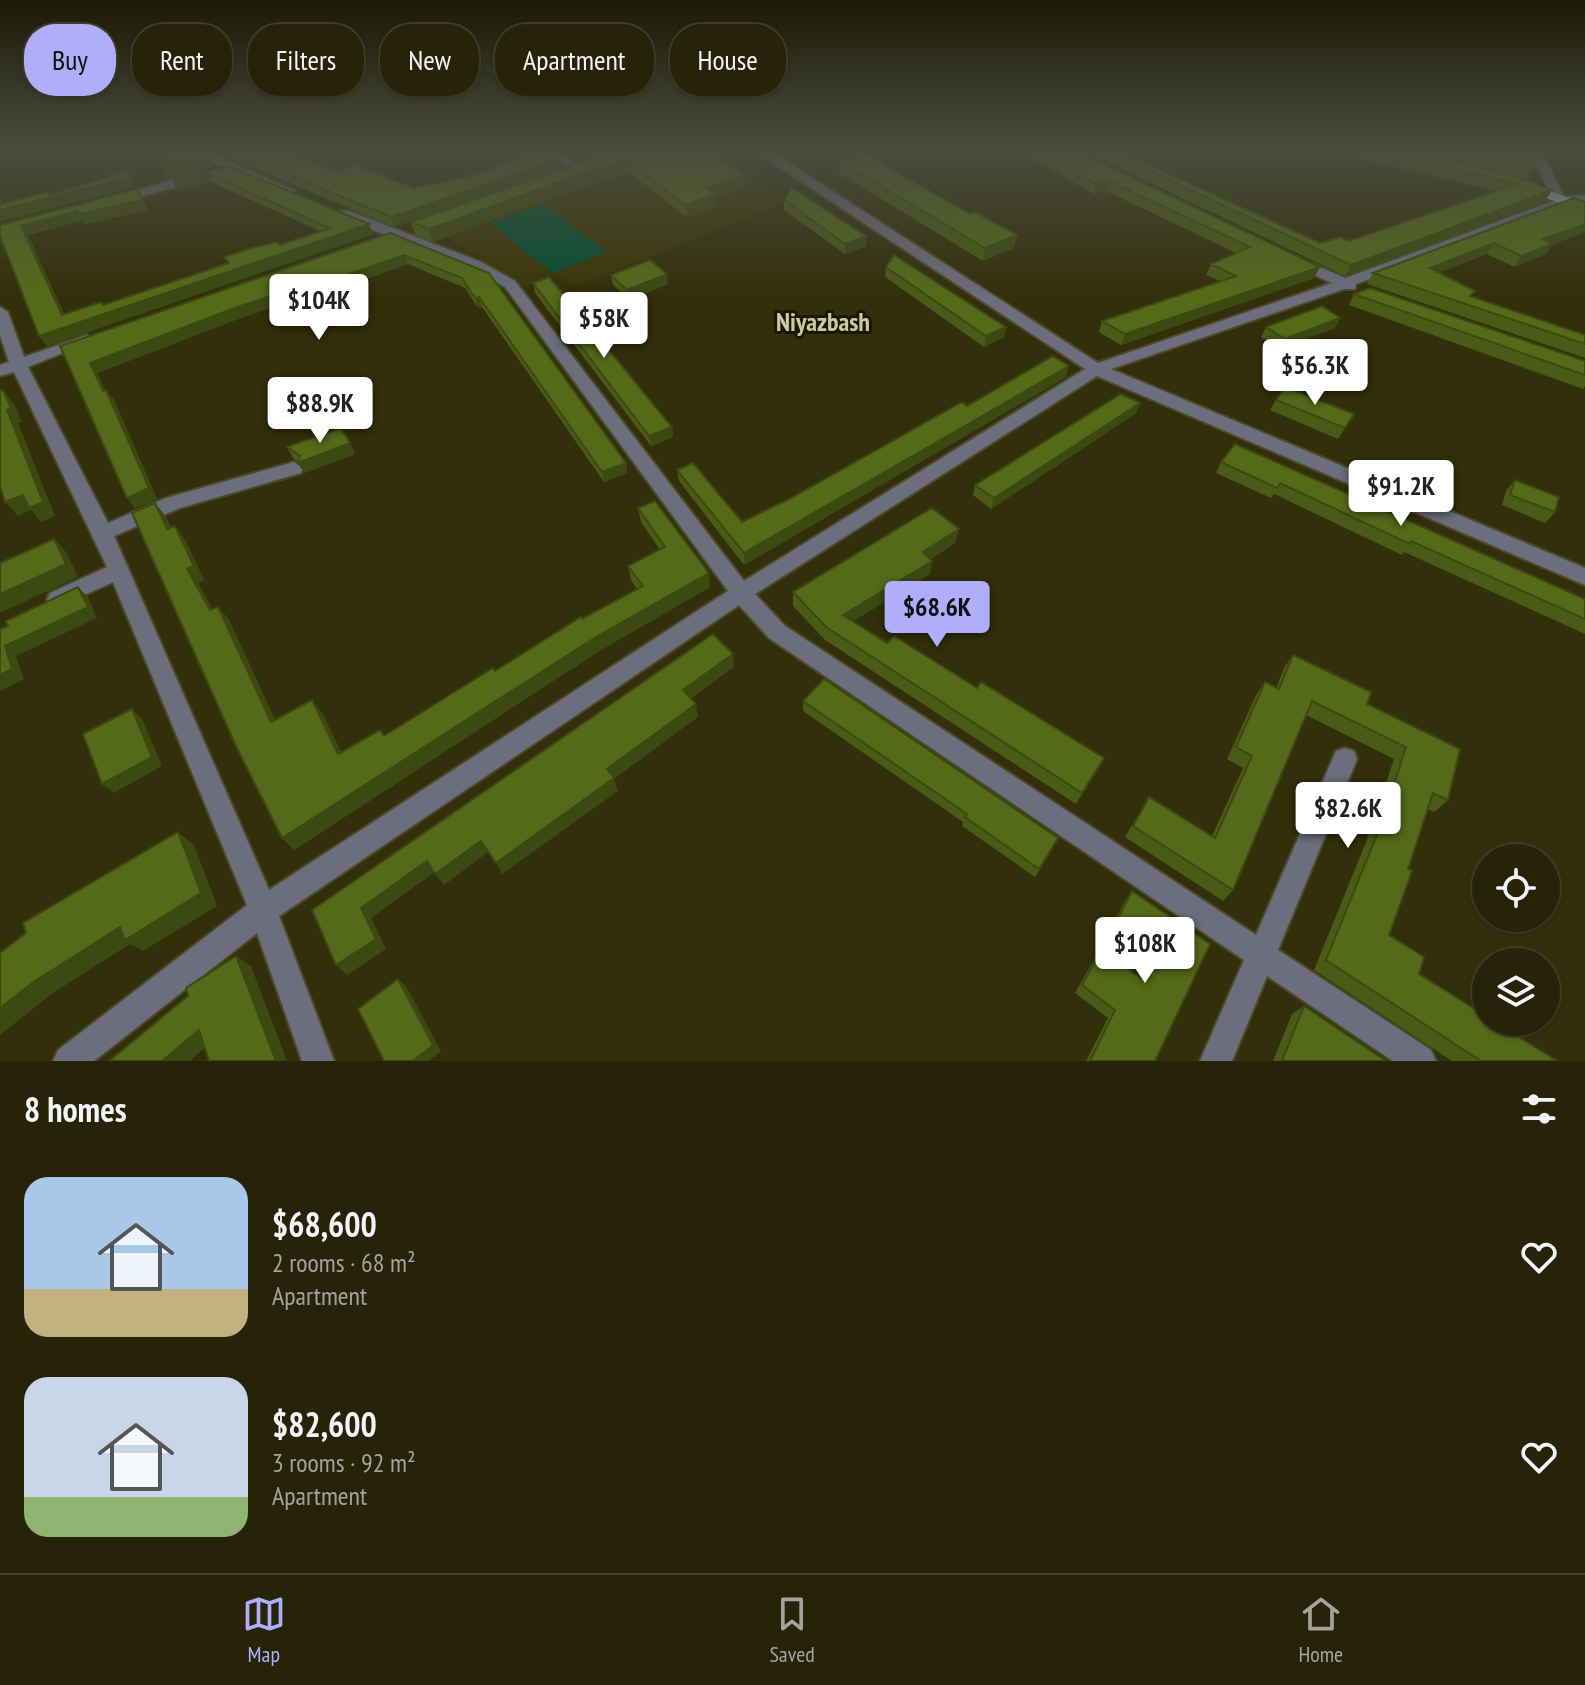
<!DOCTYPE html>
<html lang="en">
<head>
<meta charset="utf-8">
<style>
	:root { --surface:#262308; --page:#322f16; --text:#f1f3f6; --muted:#a4a49c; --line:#424029; --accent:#aeaefb }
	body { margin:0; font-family:"PT Sans Narrow",sans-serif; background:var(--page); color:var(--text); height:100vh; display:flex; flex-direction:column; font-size:30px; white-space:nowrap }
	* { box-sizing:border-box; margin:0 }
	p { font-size:26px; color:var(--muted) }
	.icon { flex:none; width:44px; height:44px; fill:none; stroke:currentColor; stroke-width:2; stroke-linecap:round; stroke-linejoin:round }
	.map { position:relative; height:1061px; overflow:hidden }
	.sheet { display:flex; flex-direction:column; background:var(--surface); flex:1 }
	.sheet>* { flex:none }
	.hud { position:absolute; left:24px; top:24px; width:800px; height:72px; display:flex; gap:16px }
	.fabs { position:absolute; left:1472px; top:844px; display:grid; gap:16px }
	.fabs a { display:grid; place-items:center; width:88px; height:88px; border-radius:50%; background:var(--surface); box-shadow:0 2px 6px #0004,0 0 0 2px var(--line); font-size:40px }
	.price { position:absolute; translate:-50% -68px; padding:0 18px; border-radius:8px; background:#fff; color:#222; font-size:26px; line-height:52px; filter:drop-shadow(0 2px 4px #0008) }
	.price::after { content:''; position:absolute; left:50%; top:48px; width:24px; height:18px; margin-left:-12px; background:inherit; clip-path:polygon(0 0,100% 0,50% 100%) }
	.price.active { background:var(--accent); color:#111 }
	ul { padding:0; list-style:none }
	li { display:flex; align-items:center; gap:24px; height:200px; padding:0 24px }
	li span { display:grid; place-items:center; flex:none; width:224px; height:160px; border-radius:24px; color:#555 }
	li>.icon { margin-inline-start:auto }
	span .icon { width:96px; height:96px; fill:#fffc; stroke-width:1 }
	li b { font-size:34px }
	h2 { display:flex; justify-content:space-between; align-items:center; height:96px; padding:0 24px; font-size:34px }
	.chip { padding:0 28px; border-radius:32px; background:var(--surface); box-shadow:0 2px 6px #0004,0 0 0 2px var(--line); font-size:28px; line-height:72px }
	.chip.active { background:var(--accent); color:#111 }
	.menu { display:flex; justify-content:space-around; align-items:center; height:112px; border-top:2px solid var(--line); background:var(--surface); font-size:22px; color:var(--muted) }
	.menu a { display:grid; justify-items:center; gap:4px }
	.menu .active { color:var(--accent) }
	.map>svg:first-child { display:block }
</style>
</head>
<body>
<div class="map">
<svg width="1585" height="1061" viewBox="0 0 1585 1061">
	<rect width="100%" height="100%" fill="#332f0a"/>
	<path fill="#3b3607" d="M698,147H722L766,179L758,182L786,202L574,287L557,275L527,287L447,237Z"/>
	<path fill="#034f36" d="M543,204L607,252L552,273L490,223Z"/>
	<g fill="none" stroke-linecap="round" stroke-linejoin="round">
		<g stroke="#4e4a28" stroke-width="4">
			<path id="minor" d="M179,147H196L295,191L284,194Z
				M534,147H550L585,169L575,172Z
				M749,147H764L1098,363L1332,283L1287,263V257H1297L1345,278L1564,197L1585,195V203L1571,204L1356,284L1355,289H1344L1111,369L1585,568V585L1097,376L755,594L785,626L1256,935L1336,751L1345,748L1354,751L1357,759L1278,950L1431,1050L1436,1061H1393L1267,976L1232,1061H1200L1244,960L769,638L739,605L279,916L334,1061H302L257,933L94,1061H53L58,1050L247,905L113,582L58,607L50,605L47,599L50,593L107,567L14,372L0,376V365L9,362L0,335V307L8,312L24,357L87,335L95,340L28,367L108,523L166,498L294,462L303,468L301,473L180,508L114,536L269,890L728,591L505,287L471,268L339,217V211H349L481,262L515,281L744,581L1085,369Z
				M1528,147H1540L1563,195L1562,198L1551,195Z
				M197,173L203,177L201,180L112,204L105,200Z"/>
		</g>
		<g stroke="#4e4a28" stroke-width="4">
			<path id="major" d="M1521,183H1529L1585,204V212L1521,189Z"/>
		</g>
		<use href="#minor" fill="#6c6d7d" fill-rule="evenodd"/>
		<use href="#major" fill="#aaabcb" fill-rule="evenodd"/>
	</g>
	<path fill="#495b15" d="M141,147H190L213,166L168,178L160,164L172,160Z
		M205,147H273L338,172L414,188L466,177L524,158L502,147H543L563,168L394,227Z
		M557,147H622L581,162Z
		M624,147L746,188L716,197L717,207L686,217L630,173L589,185L433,242L415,235L411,222Z
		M1006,147H1068L1314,278L1121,345L1099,332L1102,321L1220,281L1206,275L1211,264L1236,253L1104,190L1094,194L1040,163Z
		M1075,147H1110L1320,243L1349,241L1495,191L1350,156L1354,147H1397L1552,190L1545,201L1345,276Z
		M1400,147L1497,148L1536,147L1534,169L1527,179Z
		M839,161L1014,248L983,261L839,173Z
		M228,166L369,224L373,234L47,346L0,225L149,210L85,224L83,220L28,235L64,314L103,305L227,263L224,257L280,245L320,231L211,182L177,190L172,180Z
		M784,200L866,246L845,254L784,210Z
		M1585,202V232L1553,244L1546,254L1514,267L1487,254L1439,272L1471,297L1585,335V358L1367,284L1373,273Z
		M390,233L489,273L626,463L627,473L604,482L482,307L478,308L465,288L408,264L308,300L305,296L238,319L97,373L105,391L114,400L157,499L135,508L127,498L60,346Z
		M886,267L1006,327L1004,337L984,347L885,277Z
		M611,275L668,284L629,300L613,285Z
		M533,283L672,427L673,437L651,446L535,293Z
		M1354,294L1585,361V386L1583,389L1349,305Z
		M1340,318L1335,328L1280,349L1261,337L1266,327Z
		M1066,377L744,565L679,481L677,470L742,522L791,498L967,406Z
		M1276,400L1354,414L1338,439L1270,410Z
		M1140,403L1136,413L991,509L973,495L975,485Z
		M1235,444L1585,599V634L1404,552L1402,555L1274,494L1271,498L1216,473L1221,462Z
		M287,447L355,454L304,473L298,462L293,458Z
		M1515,480L1555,512L1545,523L1502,505L1506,491Z
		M155,503L166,517L171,528L175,526L185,540L204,580L198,583L212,609L218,607L229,620L275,720L322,713L341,752L384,736L582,619L637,589L631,580L628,566L660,550L641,522L638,508L710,587L599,651L294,850Z
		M956,542L931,559L930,574L853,621L887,643L977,688L1104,758L1076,804L825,640L793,606V592Z
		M1293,655L1367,704L1460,749L1448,800L1434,812L1428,809L1408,869L1389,935L1419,974L1557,1061H1452L1314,970L1366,842L1394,759L1306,715L1233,890L1223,901L1125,837L1149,797L1212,836L1243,768L1227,759L1256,695L1265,682L1276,688L1284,668Z
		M803,701L1054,847L1035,877L962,826L963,822L803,711Z
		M1132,891L1210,944L1155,1061H1086L1108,1018L1075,993L1095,958L1102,949L1138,975L1147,953L1111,927L1125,901Z
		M1304,1006L1386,1061H1273L1292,1014Z"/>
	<path fill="#3c4a11" d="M0,147H26L0,153Z
		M593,147H622L581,162L580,152Z
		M208,157L213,166L168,178L163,168Z
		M561,159L563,168L394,227L391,217Z
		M628,161L630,173L589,185L433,242L429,229L587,172Z
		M207,173L211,182L177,190L172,180Z
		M745,175L746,188L716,197L717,207L686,217L685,205L707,188Z
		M129,177L135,187L0,222V195L6,209Z
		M1107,180L1104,190L1094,194L1096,184Z
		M1552,190L1545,201L1345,276L1351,265Z
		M143,200L149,210L85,224L83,220L28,235L69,325L62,315L21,226L77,211Z
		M369,224L373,234L47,346L39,336Z
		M1585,224V232L1536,250L1543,239Z
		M1017,235L1014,248L983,261L985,248Z
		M866,236V246L845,254V244Z
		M1494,243L1487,254L1424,278L1430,268Z
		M1553,244L1546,254L1514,267L1521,256Z
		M404,255L408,264L308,300L303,290Z
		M1320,267L1314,278L1121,345L1125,334Z
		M667,274L668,284L629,300L627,290Z
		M300,286L305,296L238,319L97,373L110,402L103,391L90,363L232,309Z
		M479,297L482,307L478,308L475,298Z
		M1340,318L1335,328L1280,349L1285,339Z
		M1006,327L1004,337L984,347L986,336Z
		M1069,366L1066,377L744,565V553Z
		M3,390L14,404L22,422L18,423L55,516L41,522L31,510L18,516L5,502L7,410Z
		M106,390L114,400L157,499L135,508L127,498Z
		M1140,403L1136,413L991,509L994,498Z
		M672,427L673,437L651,446L649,436Z
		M350,443L355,454L304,473L298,463Z
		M626,463L627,473L604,482L602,472Z
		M155,503L166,517L178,543L167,529Z
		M175,526L185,540L204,580L198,583L221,624L210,610L187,569Z
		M959,529L956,542L920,566L923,552Z
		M54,539L66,552L78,577L0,613V594Z
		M932,561L930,574L842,628L843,615Z
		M709,573L710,587L599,651L294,850L282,838L596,637Z
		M78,587L88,597L97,618L16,656L24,679L0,691V675L5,646Z
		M218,607L229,620L282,735L271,722Z
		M733,654L734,667L685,703L683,690Z
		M312,700L322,713L348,767L338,754Z
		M696,704L698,717L614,779L618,791L502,874L496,863L607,769Z
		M132,709L142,719L162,766L114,793L102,784Z
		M1104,758L1098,770L1076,804L1082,793Z
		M178,832L194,845L217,906L143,951L130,944L53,993L0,1035V1008Z
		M481,841L488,852L444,885L435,874Z
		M427,861L435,872L371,918L386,949L347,975L336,965L361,908Z
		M236,956L251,966L287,1061H276Z
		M398,979L406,986L441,1051L428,1061H413Z
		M199,1030L215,1039L190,1061H162Z"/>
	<path fill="#556a18" stroke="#3c4a11" stroke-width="2" d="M158,147H190L208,157L163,168L160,164L183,158Z
		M223,147H273L338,172L354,165L414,188L466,177L535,154L521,147H543L561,159L391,217Z
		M571,147H593L580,152Z
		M624,147H703L745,175L707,188L716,195L685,205L628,161L587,172L429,229L411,222Z
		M1031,147H1068L1320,267L1125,334L1102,321L1236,276L1211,264L1250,247L1107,180L1096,184L1042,152Z
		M1099,147H1110L1320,243L1340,237L1349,241L1516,184L1360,147H1397L1516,177L1552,190L1351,265Z
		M1447,147L1498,149V147H1536L1537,149L1534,169Z
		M863,153L970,214L975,212L1017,235L985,248L839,161Z
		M228,166L369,224L39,336L0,236V225L137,189L143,200L79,214L77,211L21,226L62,315L101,302L103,305L229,263L224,257L252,248L277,242L280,245L330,228L207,173L172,180Z
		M126,172L129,177L0,210V201L1,204L48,192L49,195Z
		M792,188L866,236L845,244L784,200Z
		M1574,198L1585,202V224L1543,239L1553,244L1521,256L1494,243L1430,268L1475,291L1470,296L1585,335V344L1373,273Z
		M390,233L489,273L626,463L602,472L479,297L475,298L462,278L404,255L303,290L300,286L232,309L90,363L103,391L106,390L149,488L127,498L60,346Z
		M894,255L1006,327L986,336L886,267Z
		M650,260L667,274L627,290L611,275Z
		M549,277L672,427L649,436L533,283Z
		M1370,288L1585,361V375L1354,294Z
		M1322,306L1340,318L1285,339L1266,327Z
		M1053,356L1069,366L744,553L677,470L693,463L742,522L791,498L962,402L967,406Z
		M1285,387L1354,414L1345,428L1276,400Z
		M3,390L11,408L7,410L43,502L29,508L23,495L5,502L0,485V391Z
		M1121,394L1140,403L994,498L975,485Z
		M341,428L350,443L298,463L300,456L287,447Z
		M1235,444L1585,599V619L1411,541L1410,544L1280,483L1277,488L1221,462Z
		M1515,480L1559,497L1555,512L1510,495Z
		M655,501L709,573L596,637L282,838L235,744L132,513L155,503L167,529L175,526L194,566L187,569L210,610L218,607L271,722L312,700L338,754L380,730L384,736L493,668L495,671L581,617L582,619L643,586L628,566L665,547L638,508Z
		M932,508L959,529L923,552L932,561L843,615L887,643L894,636L977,688L981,682L1104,758L1082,793L826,627L793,592Z
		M54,539L66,564L0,594V563Z
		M78,587L88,607L5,646L12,669L0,675V629L8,626L6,621Z
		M713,634L733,654L683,690L696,704L607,769L614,778L496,863L481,841L435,874L427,861L361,908L376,939L336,965L312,910Z
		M1293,655L1371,692L1367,704L1460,749L1448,800L1433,793L1408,869L1412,871L1389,935L1424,957L1419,974L1486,1016V1022H1495L1557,1061H1481L1326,960L1379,830L1406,747L1312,701L1233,890L1133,826L1149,797L1215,838L1252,756L1236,747L1265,682L1279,689Z
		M824,679L1058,838L1039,869L965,817L967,814L803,701Z
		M132,709L152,757L102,784L83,734Z
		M178,832L201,893L125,940L120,927L32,983L0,1008V953L26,933L23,923Z
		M1132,891L1210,944L1155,1061H1090L1115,1010L1082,985L1102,949L1141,978L1155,944L1118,918Z
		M236,956L276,1061H209L199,1030L162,1061H109L188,996L186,988Z
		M398,979L433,1045L413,1061H384L358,1009Z
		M1304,1006L1386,1061H1282Z"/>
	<linearGradient id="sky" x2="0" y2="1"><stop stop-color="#1c1a06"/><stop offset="0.5" stop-color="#4a4d3e"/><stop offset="1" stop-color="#4a4d3e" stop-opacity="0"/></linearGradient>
	<rect width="1585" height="296" fill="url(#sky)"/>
	<g text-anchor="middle" stroke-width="6" stroke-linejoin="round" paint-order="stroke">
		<g font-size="26" font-weight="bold" fill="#cdc9a1" stroke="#191708">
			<text x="823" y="331">Niyazbash</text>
		</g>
	</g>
</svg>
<div class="fabs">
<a><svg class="icon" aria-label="locate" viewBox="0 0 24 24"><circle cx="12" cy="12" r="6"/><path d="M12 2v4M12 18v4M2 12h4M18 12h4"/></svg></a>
<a><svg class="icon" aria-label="layers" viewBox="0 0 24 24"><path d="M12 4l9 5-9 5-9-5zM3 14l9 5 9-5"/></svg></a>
</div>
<b class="price" style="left:319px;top:342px">$104K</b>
<b class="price" style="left:604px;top:360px">$58K</b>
<b class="price" style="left:1315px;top:407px">$56.3K</b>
<b class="price" style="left:320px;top:445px">$88.9K</b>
<b class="price" style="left:1401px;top:528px">$91.2K</b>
<b class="price active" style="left:937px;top:649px">$68.6K</b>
<b class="price" style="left:1348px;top:850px">$82.6K</b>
<b class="price" style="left:1145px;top:985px">$108K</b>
<div class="hud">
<a class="chip active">Buy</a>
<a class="chip">Rent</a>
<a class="chip">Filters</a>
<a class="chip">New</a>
<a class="chip">Apartment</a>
<a class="chip">House</a>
</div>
</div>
<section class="sheet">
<h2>8 homes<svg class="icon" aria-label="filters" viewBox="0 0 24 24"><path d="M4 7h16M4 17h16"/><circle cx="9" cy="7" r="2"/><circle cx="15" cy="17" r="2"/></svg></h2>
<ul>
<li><span style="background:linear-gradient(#a9c7e8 70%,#c2b280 0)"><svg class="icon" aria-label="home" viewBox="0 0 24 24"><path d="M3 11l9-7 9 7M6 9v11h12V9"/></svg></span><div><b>$68,600</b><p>2 rooms · 68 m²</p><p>Apartment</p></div><svg class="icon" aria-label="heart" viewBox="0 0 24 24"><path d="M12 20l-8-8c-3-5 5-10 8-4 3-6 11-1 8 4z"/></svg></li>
<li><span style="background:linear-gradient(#c9d6e8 75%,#8fb573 0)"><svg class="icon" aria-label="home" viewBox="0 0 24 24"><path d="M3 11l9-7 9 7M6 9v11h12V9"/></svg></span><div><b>$82,600</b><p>3 rooms · 92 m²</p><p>Apartment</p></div><svg class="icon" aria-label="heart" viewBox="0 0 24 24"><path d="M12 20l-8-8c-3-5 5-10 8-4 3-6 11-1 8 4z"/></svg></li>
</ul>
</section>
<nav class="menu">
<a class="active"><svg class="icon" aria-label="map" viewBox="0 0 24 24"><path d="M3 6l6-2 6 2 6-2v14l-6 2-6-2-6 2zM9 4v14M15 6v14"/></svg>Map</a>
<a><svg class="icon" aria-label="saved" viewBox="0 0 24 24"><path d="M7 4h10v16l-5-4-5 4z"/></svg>Saved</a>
<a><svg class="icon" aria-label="home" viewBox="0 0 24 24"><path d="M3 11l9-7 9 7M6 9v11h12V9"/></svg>Home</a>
</nav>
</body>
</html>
